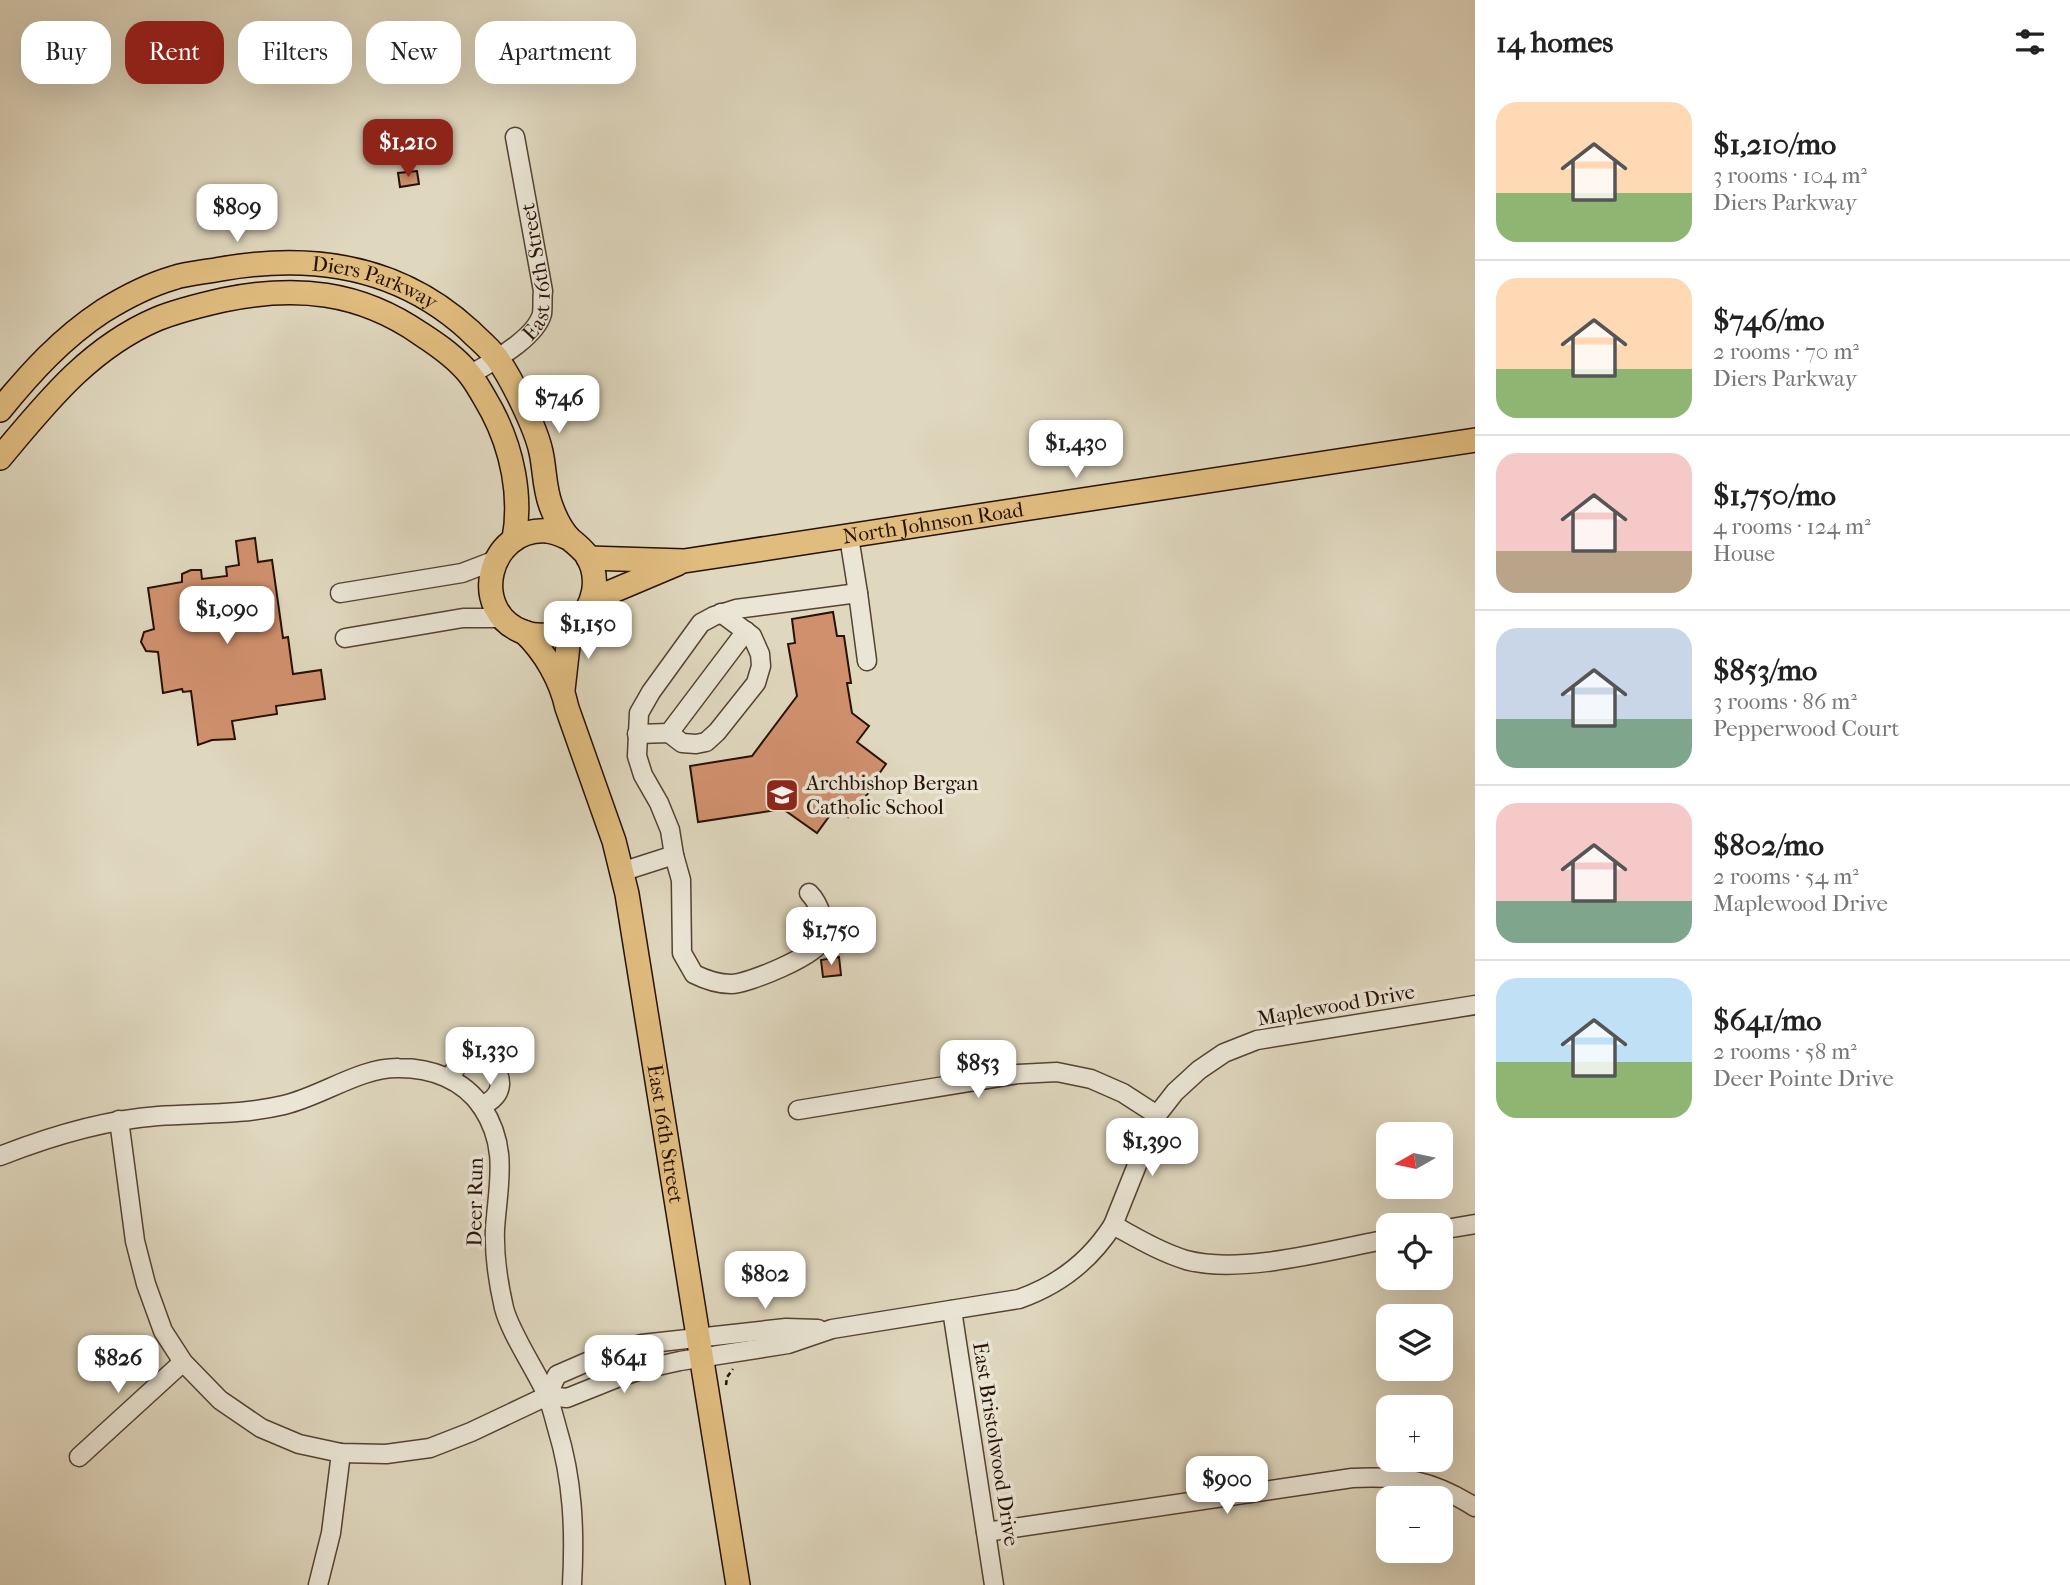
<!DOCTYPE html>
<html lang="en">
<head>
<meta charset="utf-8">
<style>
	:root { --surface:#fff; --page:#f2f2f2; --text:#222; --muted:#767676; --line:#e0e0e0; --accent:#8f2418 }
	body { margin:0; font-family:"IM FELL French Canon",serif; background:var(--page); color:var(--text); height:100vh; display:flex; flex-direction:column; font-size:26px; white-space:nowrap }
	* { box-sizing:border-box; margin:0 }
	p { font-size:23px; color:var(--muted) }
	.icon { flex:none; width:38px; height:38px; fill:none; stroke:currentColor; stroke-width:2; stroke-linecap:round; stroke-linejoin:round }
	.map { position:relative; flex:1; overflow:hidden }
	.details { display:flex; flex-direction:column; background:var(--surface); width:595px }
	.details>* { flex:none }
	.top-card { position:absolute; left:21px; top:21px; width:665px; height:63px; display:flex; gap:14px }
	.needle { width:46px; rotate:261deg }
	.tools { position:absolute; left:1376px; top:1122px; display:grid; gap:14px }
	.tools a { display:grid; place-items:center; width:77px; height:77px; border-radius:14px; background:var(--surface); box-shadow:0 7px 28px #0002; font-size:35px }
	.price { position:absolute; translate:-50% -60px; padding:0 16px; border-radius:14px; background:#fff; color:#222; font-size:23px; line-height:46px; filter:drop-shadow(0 2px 4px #0008) }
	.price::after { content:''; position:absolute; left:50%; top:42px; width:21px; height:16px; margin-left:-10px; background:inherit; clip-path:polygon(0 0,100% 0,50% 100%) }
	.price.active { background:var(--accent); color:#fff }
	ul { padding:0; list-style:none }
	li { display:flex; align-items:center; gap:21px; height:175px; padding:0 21px }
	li+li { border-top:2px solid var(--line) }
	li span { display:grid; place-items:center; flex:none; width:196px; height:140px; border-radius:21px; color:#555 }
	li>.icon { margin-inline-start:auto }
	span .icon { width:84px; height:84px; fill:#fffc; stroke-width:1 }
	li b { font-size:30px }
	h2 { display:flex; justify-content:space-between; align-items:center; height:84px; padding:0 21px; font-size:30px }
	.tag { padding:0 24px; border-radius:21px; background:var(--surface); box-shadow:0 7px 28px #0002; font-size:24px; line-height:63px }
	.tag.active { background:var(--accent); color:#fff }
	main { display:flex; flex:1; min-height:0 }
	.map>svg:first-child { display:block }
</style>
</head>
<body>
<main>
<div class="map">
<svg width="1475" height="1585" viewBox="0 0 1475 1585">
	<rect width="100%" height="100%" fill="#dfd7be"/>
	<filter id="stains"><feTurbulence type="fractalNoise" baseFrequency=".00286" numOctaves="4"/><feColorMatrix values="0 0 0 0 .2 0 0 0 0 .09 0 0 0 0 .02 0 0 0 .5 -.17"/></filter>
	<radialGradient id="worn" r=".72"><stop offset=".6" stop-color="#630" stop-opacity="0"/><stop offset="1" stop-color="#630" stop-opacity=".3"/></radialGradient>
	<path fill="#d0906e" stroke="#271104" stroke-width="2" d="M417,171L419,184L400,187L398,173Z
		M255,538L258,562L272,560L283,638L288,637L293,674L321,670L325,699L276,706L277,714L232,721L235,739L212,740L198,745L191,691L183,692L182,689L163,693L158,652L146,651L141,642L144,632L154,629L148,588L182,582V574L191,570H201L202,579L227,576L226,567L239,565L236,541Z
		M833,612L837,636H844L851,683H847L852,713L869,726L857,742L886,764L874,781L876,783L859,805L856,803L848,817L836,807L817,833L783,809L698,822L690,766L752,756L797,696L788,644L795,643L792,619Z
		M839,957L841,975L823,977L821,960Z"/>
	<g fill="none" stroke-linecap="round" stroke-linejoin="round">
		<g stroke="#554232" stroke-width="21">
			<g id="minor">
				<path id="s1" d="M470,375C491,362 535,339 542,314C543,307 542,298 543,291L515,137"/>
				<path d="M340,593L462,573L496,560"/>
				<path d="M858,593L867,661"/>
				<path d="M345,638L463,618H504"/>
				<path d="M669,733L746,631"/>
				<path d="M637,734L669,733L682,743L696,744L706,742L717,732L756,683L761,666L760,654L752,636L721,613"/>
				<path d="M674,855L670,830L659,803L643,775L637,756L639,713L651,692L701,623L714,616L736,609L858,593L849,537"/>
				<path d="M621,872L674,855L681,880L682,953L694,974C706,980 718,984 731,984C748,984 818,955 823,939C827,925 819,903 809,893"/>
				<path d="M451,1079C466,1027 532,1084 481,1106"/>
				<path d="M798,1110L1018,1074L1057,1072L1091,1079L1123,1093L1157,1115"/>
				<path d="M119,1120L135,1241L146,1284L163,1331L183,1362L220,1400L261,1428L299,1444L341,1453L386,1454L430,1448L471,1432L547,1396L567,1398L617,1378L644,1369L680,1361L788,1344L832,1329L1019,1299C1059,1285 1090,1261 1113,1225L1157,1115L1175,1092L1199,1070L1224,1053L1257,1040L1475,1005"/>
				<path d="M0,1156C51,1136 103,1120 158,1116C200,1113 242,1115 284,1105C322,1096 361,1067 399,1068C431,1068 463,1079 482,1107C509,1148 498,1184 495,1229C494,1256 498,1282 504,1308C510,1332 535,1369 546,1393C551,1404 554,1417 557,1428C573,1480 575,1531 572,1585"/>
				<path d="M1113,1225C1137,1238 1160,1252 1186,1260C1241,1275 1331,1250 1388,1239"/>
				<path d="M1440,1230L1475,1224"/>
				<path d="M952,1310L994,1585"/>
				<path d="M547,1396L557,1375L610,1352L642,1344L786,1328L818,1329"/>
				<path d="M79,1457L183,1362"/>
				<path d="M986,1532L1352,1478C1404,1476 1430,1479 1475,1507"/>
				<path d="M318,1585L331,1533L341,1453"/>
			</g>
		</g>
		<g stroke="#271104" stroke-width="26">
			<g id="major">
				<path id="s2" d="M0,410C31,372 62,338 103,311C124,298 149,285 173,278C188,273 206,272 221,269C312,253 399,266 469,330C478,339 488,347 496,357C511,377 536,428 541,452C545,470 544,488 551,506C555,517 562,531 570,539C576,544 581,548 586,554C601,577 595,606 575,624C561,636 540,638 523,632C468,611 488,527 547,531C554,532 562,535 568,538"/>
				<path d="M0,458C46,403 89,348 157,319C179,310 201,305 223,300C296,285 359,291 421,334C438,345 457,358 470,375C478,385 485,399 492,411C512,449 522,496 514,539"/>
				<path id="s3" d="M588,558L684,561L1475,440"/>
				<path d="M591,604L613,591L677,564"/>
				<path id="s4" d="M524,632C545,652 561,680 567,708L614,841L627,894L738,1585"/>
				<path d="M563,690L570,628"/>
			</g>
		</g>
		<path stroke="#271104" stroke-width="2.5" stroke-dasharray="5 3.5" stroke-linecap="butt" d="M726,1385L727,1377L733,1369"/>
		<use href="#minor" stroke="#eae5d5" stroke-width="18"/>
		<use href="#major" stroke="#e0bc7f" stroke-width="23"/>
	</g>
	<defs>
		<g id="school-square" transform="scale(1.75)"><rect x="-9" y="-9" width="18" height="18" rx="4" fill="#8f2418" stroke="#eae5d5"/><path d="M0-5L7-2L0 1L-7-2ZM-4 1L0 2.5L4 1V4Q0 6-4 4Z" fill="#fff"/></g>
	</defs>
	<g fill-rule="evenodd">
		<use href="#school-square" x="782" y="795"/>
	</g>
	<g text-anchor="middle" stroke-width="7" stroke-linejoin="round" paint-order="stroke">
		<g font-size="21" fill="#271104" stroke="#eae5d5">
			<text dy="7" stroke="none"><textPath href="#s1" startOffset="138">East 16th Street</textPath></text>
			<text dy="7" stroke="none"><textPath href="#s2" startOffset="427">Diers Parkway</textPath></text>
			<text dy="7" stroke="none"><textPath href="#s3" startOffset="348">North Johnson Road</textPath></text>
			<text transform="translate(1336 1005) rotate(-10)" y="7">Maplewood Drive</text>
			<text dy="7" stroke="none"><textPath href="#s4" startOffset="527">East 16th Street</textPath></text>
			<text transform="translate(475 1202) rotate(-89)" y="7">Deer Run</text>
			<text transform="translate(996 1444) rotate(81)" y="7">East Bristolwood Drive</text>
		</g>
		<g font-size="21" fill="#271104" stroke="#eae5d5" text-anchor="start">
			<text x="806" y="790">Archbishop Bergan<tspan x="806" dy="24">Catholic School</tspan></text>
		</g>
	</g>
	<rect width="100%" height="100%" filter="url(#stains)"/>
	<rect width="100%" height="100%" fill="url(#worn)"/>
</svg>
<div class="tools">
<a><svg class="needle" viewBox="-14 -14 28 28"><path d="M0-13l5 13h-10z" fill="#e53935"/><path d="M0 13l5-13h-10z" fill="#767676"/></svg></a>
<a><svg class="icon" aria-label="locate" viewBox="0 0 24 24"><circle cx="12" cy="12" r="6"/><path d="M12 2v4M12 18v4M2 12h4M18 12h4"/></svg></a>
<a><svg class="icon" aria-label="layers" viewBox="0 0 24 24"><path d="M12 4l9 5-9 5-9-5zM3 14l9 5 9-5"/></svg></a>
<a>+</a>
<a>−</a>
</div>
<b class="price active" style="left:408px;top:179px">$1,210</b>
<b class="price" style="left:237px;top:244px">$809</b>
<b class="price" style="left:559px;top:435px">$746</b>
<b class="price" style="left:1076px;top:480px">$1,430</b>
<b class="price" style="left:227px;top:646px">$1,090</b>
<b class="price" style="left:588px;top:661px">$1,150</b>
<b class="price" style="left:831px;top:967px">$1,750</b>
<b class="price" style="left:490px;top:1087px">$1,330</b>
<b class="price" style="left:978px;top:1100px">$853</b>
<b class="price" style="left:1152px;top:1178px">$1,390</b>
<b class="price" style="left:765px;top:1311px">$802</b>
<b class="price" style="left:118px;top:1395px">$826</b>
<b class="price" style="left:624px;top:1395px">$641</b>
<b class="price" style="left:1227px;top:1516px">$900</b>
<div class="top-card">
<a class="tag">Buy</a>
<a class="tag active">Rent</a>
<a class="tag">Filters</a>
<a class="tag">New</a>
<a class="tag">Apartment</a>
</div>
</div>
<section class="details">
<h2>14 homes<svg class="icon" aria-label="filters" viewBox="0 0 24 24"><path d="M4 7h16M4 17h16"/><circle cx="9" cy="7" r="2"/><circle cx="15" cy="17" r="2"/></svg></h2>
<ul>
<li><span style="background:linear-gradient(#ffd9b3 65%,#8fb573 0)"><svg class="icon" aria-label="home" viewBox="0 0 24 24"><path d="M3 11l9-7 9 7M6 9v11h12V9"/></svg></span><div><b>$1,210/mo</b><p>3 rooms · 104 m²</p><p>Diers Parkway</p></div></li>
<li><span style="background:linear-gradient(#ffd9b3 65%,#8fb573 0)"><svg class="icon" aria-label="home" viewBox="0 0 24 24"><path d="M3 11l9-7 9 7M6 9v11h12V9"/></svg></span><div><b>$746/mo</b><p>2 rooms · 70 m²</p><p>Diers Parkway</p></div></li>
<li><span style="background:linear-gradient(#f6c9c9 70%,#b9a48a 0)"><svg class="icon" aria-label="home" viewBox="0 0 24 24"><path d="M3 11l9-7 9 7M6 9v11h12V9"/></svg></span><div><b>$1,750/mo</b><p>4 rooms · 124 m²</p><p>House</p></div></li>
<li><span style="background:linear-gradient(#c9d6e8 65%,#7fa58c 0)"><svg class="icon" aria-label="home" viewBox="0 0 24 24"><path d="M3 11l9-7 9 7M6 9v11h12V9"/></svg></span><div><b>$853/mo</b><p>3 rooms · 86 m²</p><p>Pepperwood Court</p></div></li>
<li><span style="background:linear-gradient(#f6c9c9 70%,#7fa58c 0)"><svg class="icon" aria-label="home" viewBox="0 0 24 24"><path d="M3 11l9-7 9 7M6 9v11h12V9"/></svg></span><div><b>$802/mo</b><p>2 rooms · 54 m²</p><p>Maplewood Drive</p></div></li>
<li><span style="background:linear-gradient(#bfe0f5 60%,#8fb573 0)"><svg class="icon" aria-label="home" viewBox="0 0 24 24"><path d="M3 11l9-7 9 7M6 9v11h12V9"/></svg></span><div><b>$641/mo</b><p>2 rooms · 58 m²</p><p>Deer Pointe Drive</p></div></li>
</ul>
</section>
</main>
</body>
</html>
